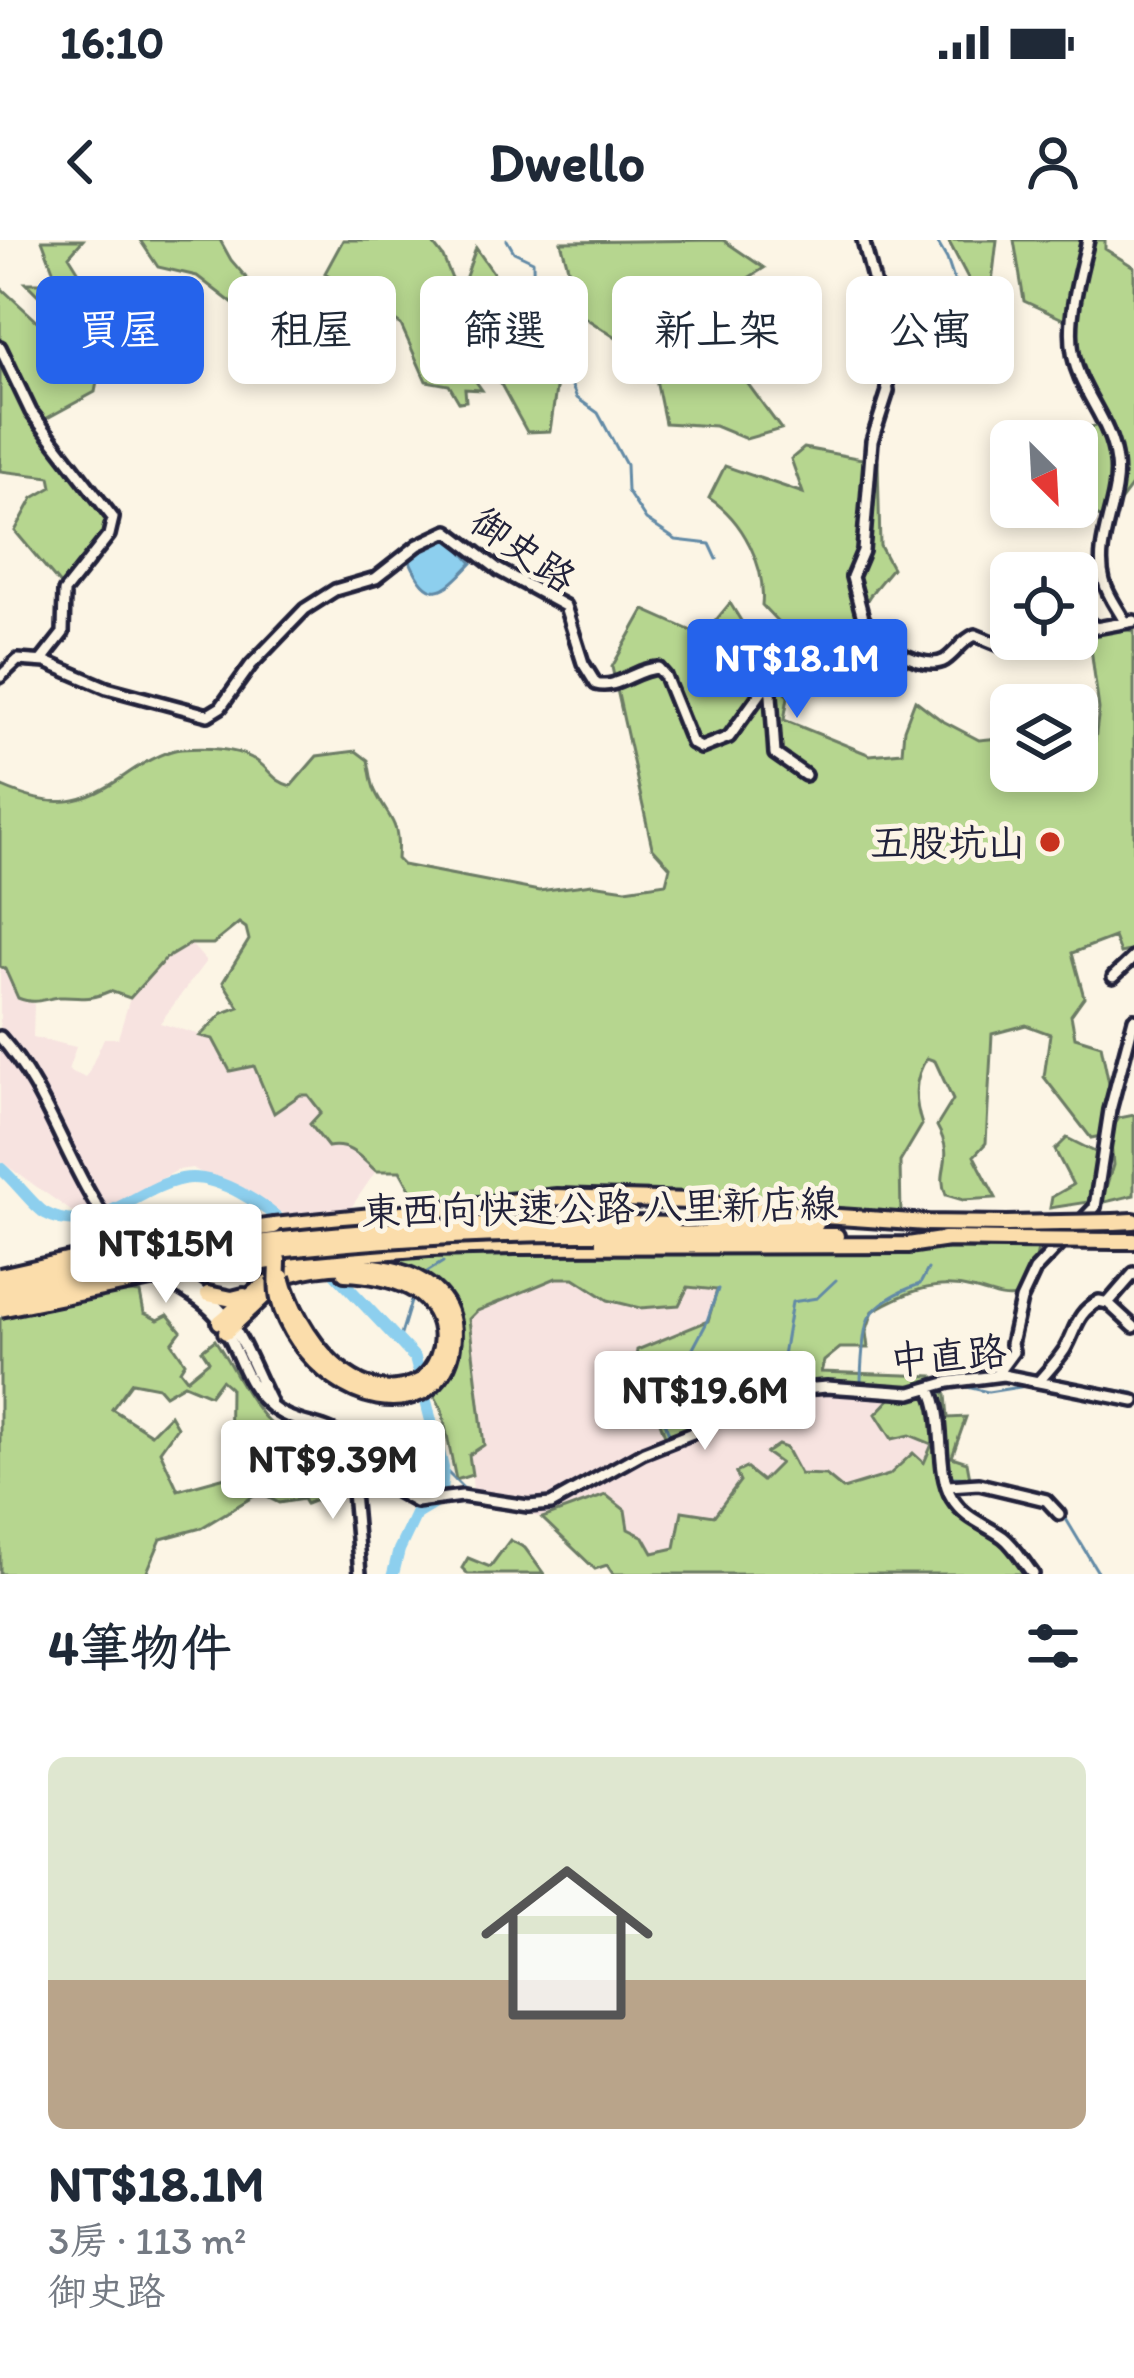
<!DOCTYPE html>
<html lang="zh-TW">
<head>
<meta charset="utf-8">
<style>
	:root { --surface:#fff; --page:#f2f2f3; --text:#1f2937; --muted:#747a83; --accent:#2563eb }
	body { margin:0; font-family:Itim,"LXGW WenKai TC",sans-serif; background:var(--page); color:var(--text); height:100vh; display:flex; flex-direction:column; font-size:45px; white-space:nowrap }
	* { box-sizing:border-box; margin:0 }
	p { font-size:39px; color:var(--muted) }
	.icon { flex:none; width:66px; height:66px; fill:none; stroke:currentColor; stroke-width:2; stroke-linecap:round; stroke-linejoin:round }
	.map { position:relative; height:1334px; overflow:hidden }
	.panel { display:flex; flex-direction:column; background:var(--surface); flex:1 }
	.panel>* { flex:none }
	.hud { position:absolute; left:36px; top:36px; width:1062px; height:108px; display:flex; gap:24px }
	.needle { width:78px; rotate:156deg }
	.tools { position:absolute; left:990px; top:180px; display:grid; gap:24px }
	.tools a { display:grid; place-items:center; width:108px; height:108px; border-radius:18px; background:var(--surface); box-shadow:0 6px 18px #0003; font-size:60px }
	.price { position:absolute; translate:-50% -102px; padding:0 27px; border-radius:12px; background:#fff; color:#222; font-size:39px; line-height:78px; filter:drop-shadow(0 3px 6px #0008) }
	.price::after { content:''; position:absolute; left:50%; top:72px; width:36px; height:27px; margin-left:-18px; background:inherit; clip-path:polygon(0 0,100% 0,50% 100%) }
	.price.selected { background:var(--accent); color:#fff }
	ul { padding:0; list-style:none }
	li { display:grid; align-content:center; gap:24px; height:636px; padding:0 48px }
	li span { display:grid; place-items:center; height:372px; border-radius:18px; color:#555 }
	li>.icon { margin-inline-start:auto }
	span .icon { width:216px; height:216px; fill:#fffc; stroke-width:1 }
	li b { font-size:51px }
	h2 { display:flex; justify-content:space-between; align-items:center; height:144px; padding:0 48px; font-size:51px }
	.chip { padding:0 42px; border-radius:18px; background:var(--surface); box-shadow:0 6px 18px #0003; font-size:42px; line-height:108px }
	.chip.selected { background:var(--accent); color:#fff }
	.status { display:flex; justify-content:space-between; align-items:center; height:84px; padding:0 60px; background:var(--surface); direction:ltr }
	.status svg { height:33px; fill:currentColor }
	header { display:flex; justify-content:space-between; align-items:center; height:156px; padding:0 48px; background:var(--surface); font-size:54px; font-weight:700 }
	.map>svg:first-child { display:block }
</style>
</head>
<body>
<div class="status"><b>16:10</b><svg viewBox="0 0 49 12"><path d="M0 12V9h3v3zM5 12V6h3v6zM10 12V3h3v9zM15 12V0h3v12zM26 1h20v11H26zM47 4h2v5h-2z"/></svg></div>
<header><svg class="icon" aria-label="back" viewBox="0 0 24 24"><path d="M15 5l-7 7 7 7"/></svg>Dwello<svg class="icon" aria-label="person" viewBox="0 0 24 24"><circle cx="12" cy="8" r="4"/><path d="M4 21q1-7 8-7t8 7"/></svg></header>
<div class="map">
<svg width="1134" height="1334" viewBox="0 0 1134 1334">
	<rect width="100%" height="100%" fill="#fcf5e5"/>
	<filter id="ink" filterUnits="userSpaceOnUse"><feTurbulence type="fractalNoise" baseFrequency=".00833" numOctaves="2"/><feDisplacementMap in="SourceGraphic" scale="24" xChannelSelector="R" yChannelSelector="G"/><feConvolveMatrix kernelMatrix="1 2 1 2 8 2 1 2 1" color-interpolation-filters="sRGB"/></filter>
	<g filter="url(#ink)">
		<path fill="#f7e3e0" d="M190,703L206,721L160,783L213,799L300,855H308L342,904L376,931L350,969L288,976L192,928L178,930L89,977L74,973L0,921V726L5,728L18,758L34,764L33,797L76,807L68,830L86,838L104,798H118L130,758L165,719Z
			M556,1038H573L608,1060L688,1047L717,1049L708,1081L740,1165L775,1153L835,1150L893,1157L910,1195L932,1204L924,1224L913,1213L889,1235L843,1249L826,1235L800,1234L786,1208L780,1223L761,1242L736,1234L740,1240L714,1277L675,1308L653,1313L628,1289L606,1255L542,1278L474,1258L469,1215V1079L477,1071Z"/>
		<path fill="#b6d68f" stroke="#6c7c65" stroke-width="3" fill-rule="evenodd" d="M42,0H83L69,16L102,69L96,101L55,72L26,43H58Z
			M140,0H220L231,20L274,70L258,83L197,36L158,27Z
			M343,0H430L443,17L459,56L476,8L503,47L522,97L559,128L550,191L527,192L469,86L447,101L482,150L465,149L466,161L459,162L449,145L426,141L401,85L325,33Z
			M723,0L764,28L734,47L676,39L644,46L707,72L743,111L731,121L781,189L746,199L715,186L665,183L655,135L633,109L581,75L561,2Z
			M948,0H997L988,76Z
			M1014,0H1105V9L1134,27V243L1106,280L1077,265V201H1034L1103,184L1079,146L1067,81L1024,61Z
			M0,47L38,82L67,116H88L97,142L95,152L40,182L119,286L62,347L15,291L33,258L52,247L50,237L0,231Z
			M804,208L878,222L880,306L892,328C870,356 854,365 863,402L857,408L815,421L762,365C766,326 743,280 709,258L725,226L803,253L791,219Z
			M730,363L788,457L784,480L870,515L902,512L904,489L915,460L941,480L979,500L1011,497V531H1077V497L1095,501L1099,469L1089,393L1113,388L1134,391V710L1120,713L1114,697L1072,713L1084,757L1071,775L1075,797L1101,805L1110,849L1106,895L1091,898L1044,837L1050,794L1026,785L992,794L986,903L974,916L996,958L963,960L946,955C935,928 957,922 937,886L953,860L935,821L927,818C913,839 914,861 922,885L900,922L901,976L568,951L430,964L414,956L400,931H376C360,917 350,903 328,907L310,884L321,872L308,855H300L274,873L254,826L230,831L213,799L200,796L223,773L239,767L223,742L249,700L246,688L239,683L213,704H190L165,719L130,758L110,751C84,762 84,756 59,757C42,759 36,765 18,758L5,729L0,726V546C55,570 81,567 130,532C145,522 163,511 181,509C207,507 242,507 262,525C273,535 276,542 291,546L317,516L356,511L368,520C370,529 371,542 375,551C390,582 400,579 397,619L403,625L539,651L592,644L626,649L666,643L670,627L652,607L612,427L644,370L703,396Z
			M1134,875V955L1101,963L1113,925L1110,892L1119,878Z
			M1067,898L1103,916L1096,957L1088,962L1050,968L1052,957L1073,945L1055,910Z
			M1038,1009L1031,1041L1018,1057C999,1060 991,1053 972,1049C935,1039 904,1053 873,1071L866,1092L868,1108H840L824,1121L821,1132L933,1136L946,1155L948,1178L966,1177L952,1217L967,1222L970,1238L953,1259L979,1276L1028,1334H613L607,1325L595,1329L542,1278L606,1255L625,1270L628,1289L644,1297L653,1313L675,1308L682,1271L714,1276L740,1241L736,1233L746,1228L762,1241L780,1223L766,1213L778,1205L786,1208L800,1234L826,1235L843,1249L889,1235L913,1213L924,1223L932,1204L910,1195L892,1199L876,1174L892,1157C787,1143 760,1154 667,1201L656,1171L631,1154L637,1110L708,1081L717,1050L688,1047L679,1065L640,1068L608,1060L574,1038H556L477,1071L469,1079L484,1205L469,1215L472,1235L456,1240L442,1170L432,1151C451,1131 461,1120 459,1092C455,1043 408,1032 368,1019L367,1012Z
			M115,1050L140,1053L144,1073L158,1080L168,1075L181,1091L172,1103L185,1122L180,1130L187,1139L209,1121L202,1110L215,1100C232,1125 246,1158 267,1180C288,1204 339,1186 344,1222C345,1233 347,1239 343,1249L306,1264L303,1259L279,1263L259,1253L201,1288L161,1299L146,1334H0V1079ZM221,1140L230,1148L229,1236L178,1250L160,1211L177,1187L170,1175L151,1194L112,1169L132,1142L158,1147L165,1155L184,1144L210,1155Z
			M510,1300L525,1308L544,1334H468L462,1328L468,1318L490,1327Z"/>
		<path fill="#8dcfee" stroke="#628aa6" stroke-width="3" d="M441,297L454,302L472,323C443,354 429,366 409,319Z"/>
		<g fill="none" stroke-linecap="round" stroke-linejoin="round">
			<path stroke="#628aa6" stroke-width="3" d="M507,0L514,12L533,21L534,76L572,123L570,142L577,158L598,173L626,225L627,251L646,280L676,300L710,304L717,319
				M936,0L947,19L967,79
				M419,1037L443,1022
				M399,1101L412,1058
				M778,1145L792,1062L817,1058L836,1040
				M861,1145C861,1132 863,1085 870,1076C880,1061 903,1050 920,1044L928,1029
				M774,1147L818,1143
				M1033,1147L1087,1157
				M900,1148L920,1146
				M1095,1151L1103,1148L1134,1153
				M939,1153L959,1145L988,1152L1026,1146
				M669,1194L661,1171L664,1163L706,1084L718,1049
				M626,1214L695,1187L734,1158L759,1150
				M443,1228L463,1248L478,1254
				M602,1229L622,1217
				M951,1237L979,1238L1015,1248
				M1025,1250L1044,1255
				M1063,1274L1099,1334"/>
			<path stroke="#8dcfee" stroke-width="12" d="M0,928C14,939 35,968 45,973C95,1000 135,948 182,939C217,932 266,966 289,988
				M325,1023L415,1118L443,1228L441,1252
				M393,1334L399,1310L416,1274L439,1260"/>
			<g stroke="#22223b" stroke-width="18">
				<path id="minor" d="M863,0L875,46L888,151L872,201L863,311L852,337L863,378L878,403
					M1088,0C1078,42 1061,95 1080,137C1093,167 1112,188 1116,222C1121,261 1093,302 1104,341C1107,355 1119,370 1125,382
					M0,107L31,172L113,278L109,295L64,352L63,393L41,421
					M1077,373L1096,388L1134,381
					M0,437L18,420L46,422L107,448L208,475L221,467L251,425L305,369L335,350L376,338L418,305L448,291L499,330L565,366L583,423L596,444C617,450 635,429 658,428L665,436L692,503L701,508L729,497L770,440L780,433L816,425L878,403C895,410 927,431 945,420C957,412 961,401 975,395L1002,406L1014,399
					M770,440L775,514L805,535
					M1113,737L1134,717
					M0,797C60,864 74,963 143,1021
					M160,1036C181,1050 205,1060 220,1081C238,1107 243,1141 267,1163C293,1188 331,1181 349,1204L360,1334
					M174,1036C235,1066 242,1105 270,1161
					M1108,1063L1134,1033
					M996,1135L1013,1112L1011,1104L1021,1060L1035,1030L1095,967L1110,870L1134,779
					M1039,1141C1048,1131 1058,1120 1065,1109C1077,1088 1076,1073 1099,1061L1108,1063L1134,1087
					M931,1150C946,1178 935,1230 952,1258C965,1279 985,1284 1003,1297C1015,1306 1024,1323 1033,1334
					M353,1227L416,1262L462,1256L528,1266L551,1264L644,1212L695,1192L743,1161L766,1152L827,1147L911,1153L949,1142L1003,1135L1134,1161
					M948,1246L979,1244L1046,1260L1059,1274"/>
			</g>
			<g stroke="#22223b" stroke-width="22">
				<path id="highway" d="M1114,982L1134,981
					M596,983L672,985
					M922,983L1007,984
					M927,983L795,974L690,961L557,957L274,986L278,1020L429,1008L515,1006L908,1005L948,999
					M712,985L816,984
					M596,993L836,996
					M943,999L1008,1000
					M1114,1001H1134
					M345,1033C367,1034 389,1037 409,1047C447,1066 453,1114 421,1141
					M208,1054L232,1059L244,1056
					M220,1082C240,1066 255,1048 279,1038C333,1014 465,1017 452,1106C450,1125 439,1140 424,1151
					M226,1092L266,1054"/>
			</g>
			<use href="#minor" stroke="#fcf5e5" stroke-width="9"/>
			<use href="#highway" stroke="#fbddab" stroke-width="14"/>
			<g stroke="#22223b" stroke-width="22" stroke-linecap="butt">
				<path id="highway-bridge" d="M1007,984L1114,982
					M1008,1000L1114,1001
					M278,1020C278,1032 276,1047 279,1059C293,1117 363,1179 424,1151
					M0,1036L142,1004L274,986
					M282,1037C296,1091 355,1177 421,1141
					M0,1046C197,1003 394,983 596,983
					M0,1057C197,1013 394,992 596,993
					M0,1069L151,1038L278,1020"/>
			</g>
			<use href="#highway-bridge" stroke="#fbddab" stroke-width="14"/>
		</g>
	</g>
	<circle fill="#c8321e" stroke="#fcf5e5" stroke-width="4.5" cx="1050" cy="602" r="12"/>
	<g text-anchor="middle" stroke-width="10" stroke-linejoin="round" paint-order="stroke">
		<g font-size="39" fill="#22223b" stroke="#fcf5e5">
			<text transform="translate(524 309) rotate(35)" y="14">御史路</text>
			<text transform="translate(600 967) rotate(-1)" y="14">東西向快速公路 八里新店線</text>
			<text transform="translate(948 1115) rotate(-5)" y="14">中直路</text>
		</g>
		<g font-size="39" fill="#22223b" stroke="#fcf5e5" text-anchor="end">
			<text x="1026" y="616">五股坑山</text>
		</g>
	</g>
</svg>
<div class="tools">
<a><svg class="needle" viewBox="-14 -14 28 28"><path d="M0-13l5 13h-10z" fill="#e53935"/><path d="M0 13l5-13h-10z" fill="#747a83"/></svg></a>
<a><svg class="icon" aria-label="locate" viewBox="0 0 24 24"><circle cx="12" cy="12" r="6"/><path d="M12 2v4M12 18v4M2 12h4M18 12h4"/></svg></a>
<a><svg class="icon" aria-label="layers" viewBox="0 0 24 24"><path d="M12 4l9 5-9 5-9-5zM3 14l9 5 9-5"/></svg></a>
</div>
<b class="price selected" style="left:797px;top:481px">NT$18.1M</b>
<b class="price" style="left:166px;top:1066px">NT$15M</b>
<b class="price" style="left:705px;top:1213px">NT$19.6M</b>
<b class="price" style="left:333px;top:1282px">NT$9.39M</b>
<div class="hud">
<a class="chip selected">買屋</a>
<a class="chip">租屋</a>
<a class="chip">篩選</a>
<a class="chip">新上架</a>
<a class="chip">公寓</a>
</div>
</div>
<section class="panel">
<h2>4筆物件<svg class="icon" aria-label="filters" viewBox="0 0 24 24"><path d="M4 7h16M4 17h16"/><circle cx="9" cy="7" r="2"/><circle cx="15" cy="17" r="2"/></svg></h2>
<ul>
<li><span style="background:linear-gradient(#dfe7d0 60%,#b9a48a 0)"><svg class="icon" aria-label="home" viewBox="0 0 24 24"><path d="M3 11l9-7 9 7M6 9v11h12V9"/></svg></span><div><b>NT$18.1M</b><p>3房 · 113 m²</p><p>御史路</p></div></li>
</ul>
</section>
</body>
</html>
